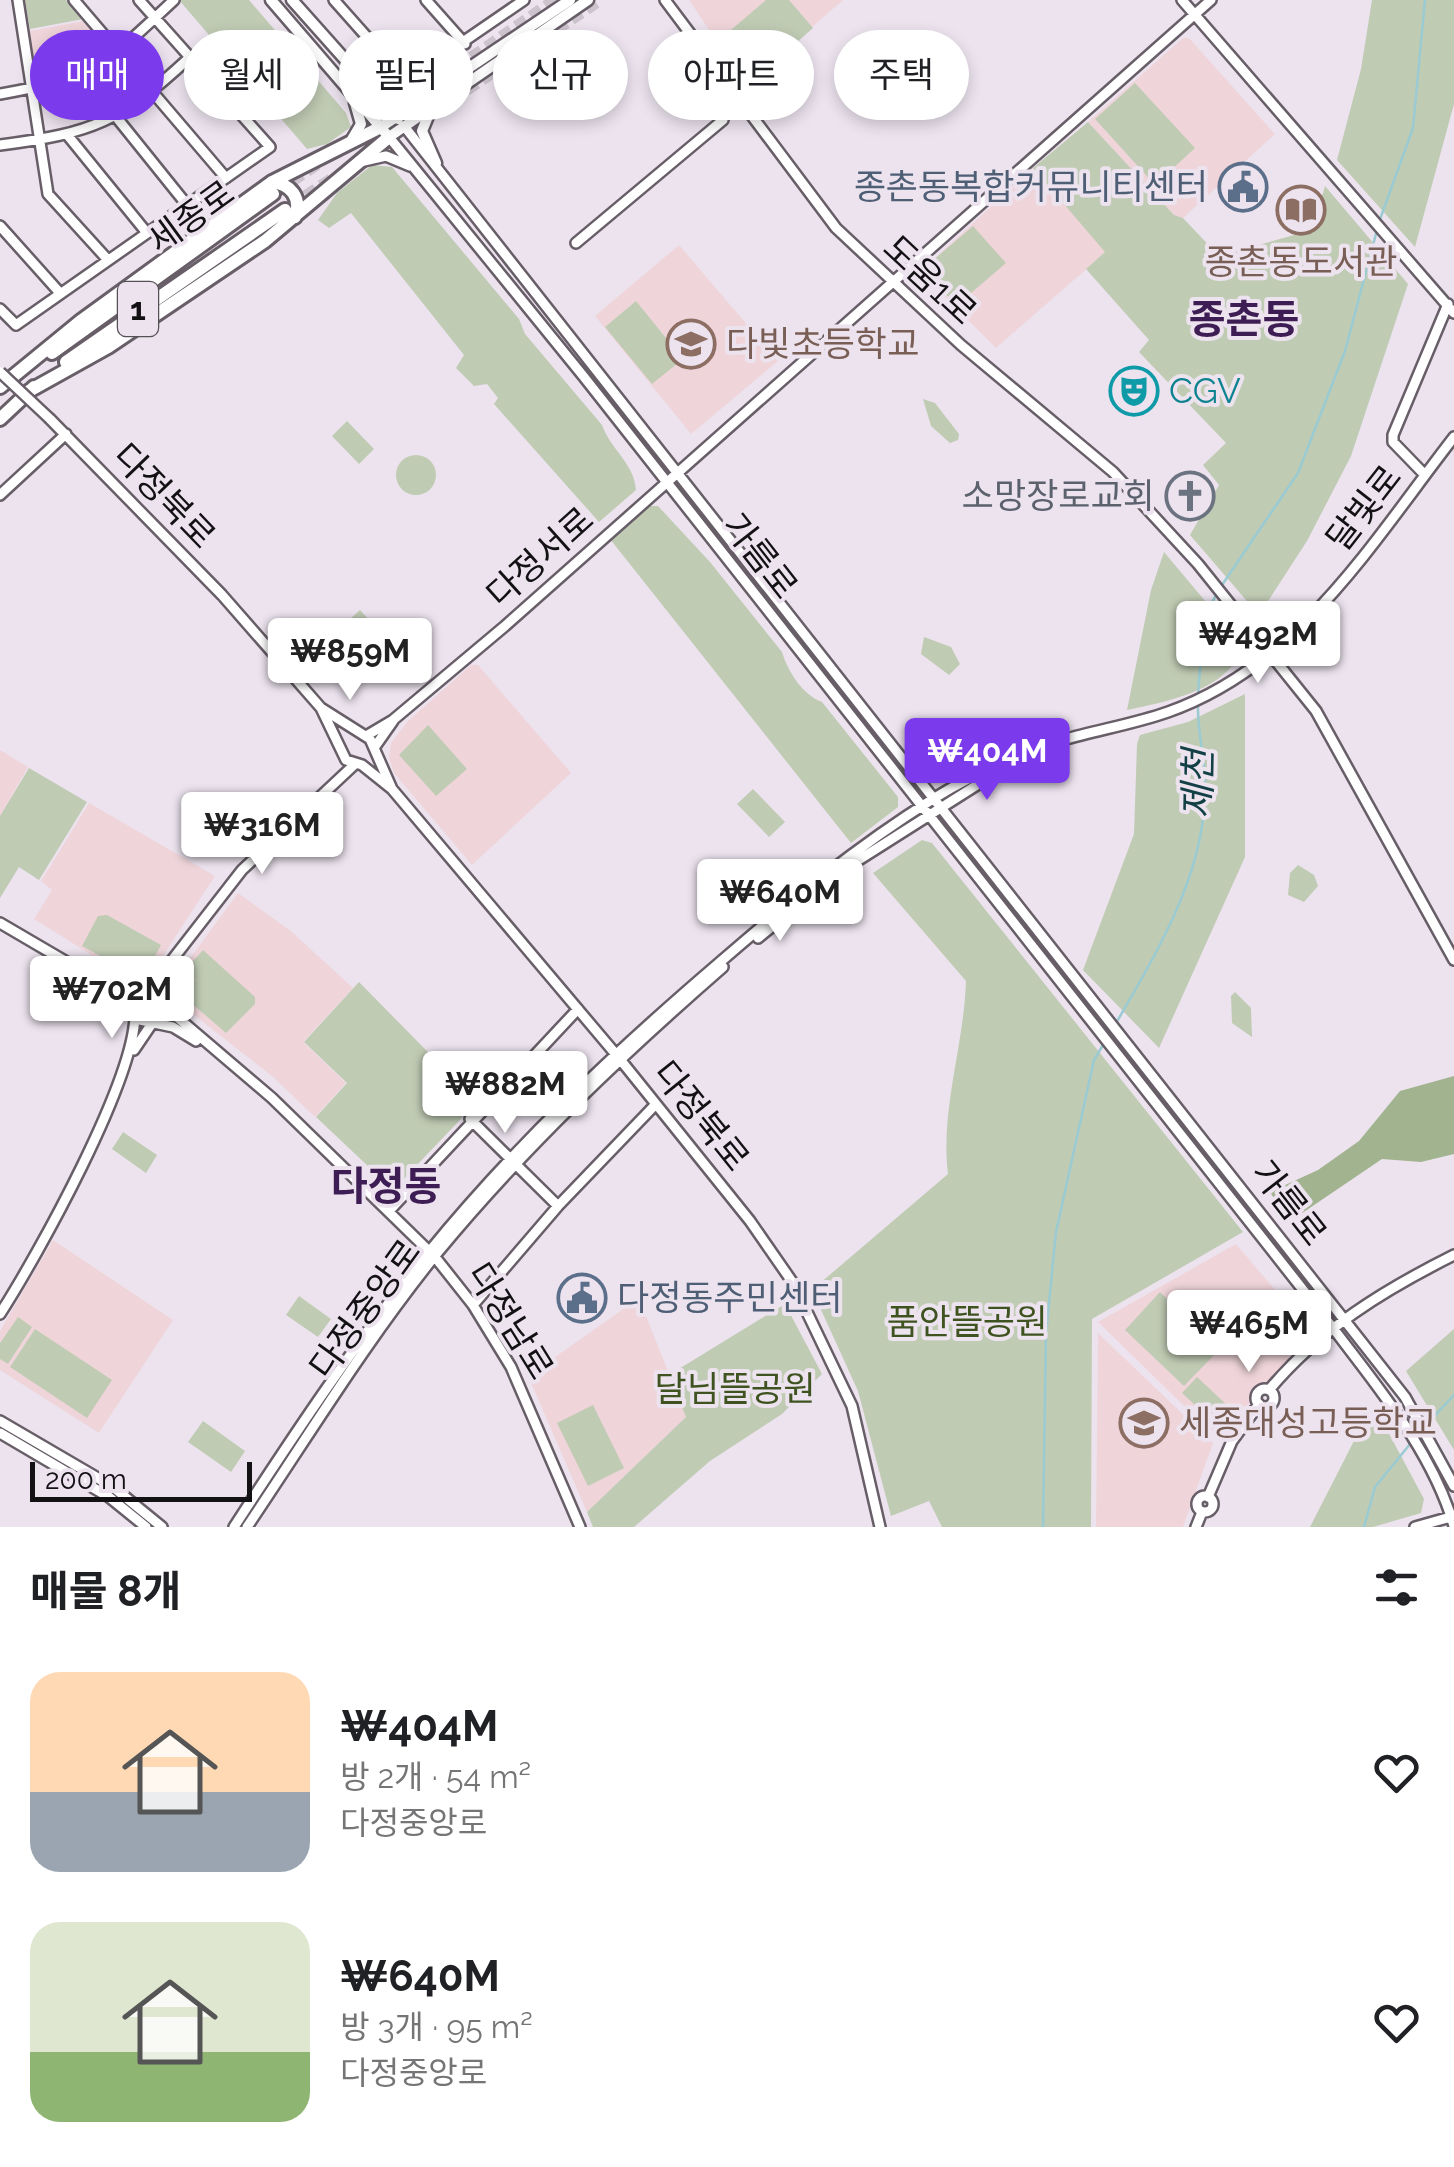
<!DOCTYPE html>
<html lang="ko">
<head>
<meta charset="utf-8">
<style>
	:root { --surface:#fff; --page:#f2f2f2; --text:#202124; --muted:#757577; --accent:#7c3aed }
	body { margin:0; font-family:Raleway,"Noto Sans KR",sans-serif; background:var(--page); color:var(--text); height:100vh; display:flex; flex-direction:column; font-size:38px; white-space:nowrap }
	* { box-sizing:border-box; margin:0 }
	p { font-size:32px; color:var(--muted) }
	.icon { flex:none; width:55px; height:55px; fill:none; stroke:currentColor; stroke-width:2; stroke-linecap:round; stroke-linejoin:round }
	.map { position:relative; height:1527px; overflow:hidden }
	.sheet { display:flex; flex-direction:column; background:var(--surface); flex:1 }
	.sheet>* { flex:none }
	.top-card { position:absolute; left:30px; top:30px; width:1395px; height:90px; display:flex; gap:20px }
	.scale { position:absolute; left:30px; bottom:25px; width:222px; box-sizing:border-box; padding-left:10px; border:5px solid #141115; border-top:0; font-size:28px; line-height:35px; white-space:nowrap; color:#141115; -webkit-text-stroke:8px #ece3ee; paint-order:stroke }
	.price { position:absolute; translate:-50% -85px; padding:0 22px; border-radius:10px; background:#fff; color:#222; font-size:32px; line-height:65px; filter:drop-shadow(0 2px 5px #0008) }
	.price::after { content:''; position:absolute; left:50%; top:60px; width:30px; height:22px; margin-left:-15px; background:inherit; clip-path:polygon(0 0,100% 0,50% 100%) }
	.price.active { background:var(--accent); color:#fff }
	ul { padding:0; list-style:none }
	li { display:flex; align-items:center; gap:30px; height:250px; padding:0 30px }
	li span { display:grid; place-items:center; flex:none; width:280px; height:200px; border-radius:30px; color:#555 }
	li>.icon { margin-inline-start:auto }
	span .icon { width:120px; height:120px; fill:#fffc; stroke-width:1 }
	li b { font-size:42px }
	h2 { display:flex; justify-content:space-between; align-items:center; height:120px; padding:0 30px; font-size:42px }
	.tag { padding:0 35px; border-radius:45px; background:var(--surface); box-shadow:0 5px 15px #0003; font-size:35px; line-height:90px }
	.tag.active { background:var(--accent); color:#fff }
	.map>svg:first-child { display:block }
</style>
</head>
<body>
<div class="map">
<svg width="1454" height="1527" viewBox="0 0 1454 1527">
	<rect width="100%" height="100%" fill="#ece3ee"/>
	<path fill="#efd5da" d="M689,0H843L746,85Z
		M84,21L108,49L71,73L36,79L30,31Z
		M1183,38H1189L1275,134L1183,218L1174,215L1088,122Z
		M1033,168L1106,252L996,348L925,277L924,268Z
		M679,245L778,361L691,434L595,316Z
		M471,665H478L571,773L472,865L394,773L389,758L391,743L407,722Z
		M0,750L28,767L0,816Z
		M89,803L215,876L157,965L139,979L127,977L34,919L52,890L41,881Z
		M238,893L292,932L353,988L303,1042L346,1083L315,1117L272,1076L189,1011L180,997L182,969Z
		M53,1240L173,1320L99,1433L0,1370V1331Z
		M1236,1244L1311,1332L1218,1439L1098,1322Z
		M639,1298L686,1417L587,1512L528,1376Z
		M1098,1333L1213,1443L1183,1527H1096Z"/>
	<path fill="#c0cbb4" d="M25,0H66L83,19L30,29Z
		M179,0H249L346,113L351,127L327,144L307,149Z
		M766,0H789L813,28L753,81L718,41Z
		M1372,0H1454V104L1415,247L1337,160L1361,69Z
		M1135,83L1195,148L1155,185L1095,119Z
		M1088,122L1174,215L1183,218L1219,256L1312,230L1325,186L1408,284L1351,456L1307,541L1259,615L1190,535L1219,485L1203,465L1226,443L1139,352L1149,340L1086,269L1105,252L1033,168Z
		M372,165L392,167L519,319L525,334L602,425C611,450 634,463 636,490L599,522L494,404L498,398L487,384L474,386L456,368L464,355L351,213L329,228L318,220L337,193Z
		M973,226L1006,263L956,306L924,268Z
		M636,301L683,359L652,384L605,327Z
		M923,399L935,403L959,434L958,440L950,443L931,426Z
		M347,421L374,449L359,464L332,436Z
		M396 475a20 20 0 1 1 40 0a20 20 0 1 1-40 0Z
		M648,506H658L710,562L782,652C788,672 803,695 822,702L898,797V807L851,843L610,539Z
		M1164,552L1242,645C1233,689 1166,702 1127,710L1151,590Z
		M360,610L377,629L353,651L336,632Z
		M924,637L951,647L960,664L949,675L921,654Z
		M1245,694V857L1159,1048L1083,970L1134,834L1137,744L1140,735L1188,722Z
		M428,725L467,769L436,796L399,755Z
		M29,768L87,802L39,880L19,867L0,898V816Z
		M753,789L785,822L769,837L737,804Z
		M922,840L932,843L1243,1232L1092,1319L1091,1527H942L929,1501L891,1516L858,1391L812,1290L948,1174C940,1110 964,1046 966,981L873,873Z
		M1298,865L1314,875L1318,886L1304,902L1288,895L1290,873Z
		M107,915L161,945L148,969L134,974L82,946L98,916Z
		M203,950L255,997V1004L226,1033L183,996V988L192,978L197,981L185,970Z
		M359,982L477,1102L398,1185L389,1186L316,1117L347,1083L304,1042Z
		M1235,992L1251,1008L1252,1037L1232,1023L1231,996Z
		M123,1132L157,1155L146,1173L112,1149Z
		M1160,1292L1220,1349L1184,1386L1125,1330Z
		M299,1296L331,1319L318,1337L286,1315Z
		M785,1304L822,1374L782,1414L710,1461L634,1527H593L587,1512L686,1417L669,1375Z
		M18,1317L32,1327L8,1364L0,1359V1343Z
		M35,1329L112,1380L87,1418L10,1367Z
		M1454,1329V1450L1406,1371Z
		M1197,1377L1226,1404L1211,1420L1182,1393Z
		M593,1405L624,1468L588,1486L557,1423Z
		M1378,1413L1424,1499L1421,1513L1373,1527H1310L1356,1437Z
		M203,1421L245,1451L231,1472L188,1442Z"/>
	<path fill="#a2b390" d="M1454,1076V1154L1421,1162L1382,1159L1289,1222L1270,1192L1318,1170L1359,1141L1400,1091Z"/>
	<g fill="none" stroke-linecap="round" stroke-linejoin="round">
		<path stroke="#9acbd2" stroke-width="2.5" d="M1379,222L1413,128L1425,0
			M1222,585L1298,473L1345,351L1377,230
			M1198,695L1204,616L1218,592
			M1115,1025C1158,950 1208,870 1205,780C1204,754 1197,729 1198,703
			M1424,1427L1454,1395
			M1043,1527L1046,1333L1056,1232L1094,1060L1103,1045
			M1364,1527L1375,1487L1419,1433"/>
		<path stroke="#ccc4cd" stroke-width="12" stroke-dasharray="12 6" stroke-linecap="butt" d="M437,110L600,0
			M368,129L555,0
			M277,191L319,163
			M291,206L333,178"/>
		<g stroke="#675e68" stroke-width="14">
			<path id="minor" d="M18,0L48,194L108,260
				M74,0L226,178
				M334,0L406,81L524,0
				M426,0L465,44
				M665,0L836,228L961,345L1113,472L1198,564L1316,711L1454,960
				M1182,0L1454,313
				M0,94C97,77 104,65 174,0
				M117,118L187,205
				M404,126L1405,1397L1454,1486
				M69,137L147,233
				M389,137L584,377L1333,1328C1379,1389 1432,1451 1454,1526
				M0,145C93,133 120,122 189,58
				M364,161L386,156L410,166
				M0,226L60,293
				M576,243L723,120
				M0,309L16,325L270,147L139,0
				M50,419L222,595L321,708L346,760L362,765L392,789
				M1425,475L1393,442V435L1448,304
				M0,495L66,434
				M321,708L370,739L392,789L619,1058L750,1221L793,1283L852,1406L880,1527
				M366,736L393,720L505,626L1211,0
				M374,748L393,721
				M0,923L123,995L140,1020L173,1027L196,1041
				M758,938L835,875L999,771
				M90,976L157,994L177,1017L272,1098L435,1257L473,1305L511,1367L580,1527
				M148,991L242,870L354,765
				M164,1002L175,964
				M134,1050L153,1022
				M470,1119L558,1206
				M390,1210L578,1009
				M473,1305L558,1206L656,1104
				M0,1314C38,1255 135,1080 135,1014
				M1256 1398a9 9 0 1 1 18 0a9 9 0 1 1-18 0Z
				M1269,1390C1320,1329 1384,1290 1454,1255
				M0,1421L113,1487L162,1527
				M0,1433L109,1497L146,1527
				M1197 1504a8 8 0 1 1 16 0a8 8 0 1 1-16 0Z
				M1208,1497L1232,1441L1259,1404
				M234,1527C295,1433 357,1340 428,1253C515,1146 615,1052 719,963C787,904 856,847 933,799C971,775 1019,754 1063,740C1097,730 1134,724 1168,712C1299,666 1373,541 1454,437
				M247,1527C309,1435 368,1338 438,1252C524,1148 621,1056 723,967
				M1196,1527L1202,1512
				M1415,1527L1454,1516"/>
		</g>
		<g stroke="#675e68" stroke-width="15">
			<path id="major" d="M271,0L389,137L588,0
				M292,0L398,119
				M377,91L396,101L422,97
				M431,109L422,131L436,163
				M381,127L570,0
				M351,141L361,124L355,103"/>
		</g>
		<g stroke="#675e68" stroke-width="18">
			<path id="highway" d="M272,182C291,184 302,198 295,217
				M52,353L273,194
				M66,362L285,210
				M0,387L82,320L272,182L381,127
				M29,391L108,347L265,241L389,137
				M0,419L34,387"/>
		</g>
		<use href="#minor" stroke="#fff" stroke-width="9"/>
		<use href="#major" stroke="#fff" stroke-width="10"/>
		<use href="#highway" stroke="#fff" stroke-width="12"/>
		<g stroke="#675e68" stroke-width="14" stroke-linecap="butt">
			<path id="minor-bridge" d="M0,372L50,419"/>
		</g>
		<use href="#minor-bridge" stroke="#fff" stroke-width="9"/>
	</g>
	<defs>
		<g id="civic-ring" transform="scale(2.5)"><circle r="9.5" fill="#ece3ee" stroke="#5c6f8a" stroke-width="1.5"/><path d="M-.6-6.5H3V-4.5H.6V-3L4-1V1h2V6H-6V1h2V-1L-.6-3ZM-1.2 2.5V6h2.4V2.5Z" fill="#5c6f8a"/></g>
		<g id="library-ring" transform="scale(2.5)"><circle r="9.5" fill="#ece3ee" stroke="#8d6e63" stroke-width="1.5"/><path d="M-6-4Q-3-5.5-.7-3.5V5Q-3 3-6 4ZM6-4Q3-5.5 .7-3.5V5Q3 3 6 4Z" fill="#8d6e63"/></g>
		<g id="school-ring" transform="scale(2.5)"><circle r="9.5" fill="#ece3ee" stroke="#8d6e63" stroke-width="1.5"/><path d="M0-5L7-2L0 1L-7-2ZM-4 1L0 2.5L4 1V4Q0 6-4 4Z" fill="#8d6e63"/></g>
		<g id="theatre-ring" transform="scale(2.5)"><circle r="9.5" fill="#ece3ee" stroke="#0f9aa8" stroke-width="1.5"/><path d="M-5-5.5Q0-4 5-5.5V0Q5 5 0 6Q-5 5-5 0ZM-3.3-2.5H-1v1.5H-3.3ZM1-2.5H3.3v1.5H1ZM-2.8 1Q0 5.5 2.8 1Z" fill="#0f9aa8"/></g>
		<g id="church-ring" transform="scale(2.5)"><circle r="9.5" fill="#ece3ee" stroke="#6b7280" stroke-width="1.5"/><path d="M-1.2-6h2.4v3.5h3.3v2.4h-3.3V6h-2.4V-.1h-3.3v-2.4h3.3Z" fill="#6b7280"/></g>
	</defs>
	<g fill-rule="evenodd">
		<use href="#civic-ring" x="1243" y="187"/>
		<use href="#library-ring" x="1301" y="210"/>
		<use href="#school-ring" x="691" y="344"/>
		<use href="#theatre-ring" x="1134" y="391"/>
		<use href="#church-ring" x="1190" y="496"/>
		<use href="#civic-ring" x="582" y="1298"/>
		<use href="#school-ring" x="1144" y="1423"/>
	</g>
	<g text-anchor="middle" stroke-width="8" stroke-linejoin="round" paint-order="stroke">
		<rect fill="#ece3ee" stroke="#555056" stroke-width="2.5" x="118" y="282" width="40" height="54" rx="8"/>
		<g font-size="32" font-weight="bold" fill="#141115">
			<text x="138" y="320">1</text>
		</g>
		<g font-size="35" fill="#4e5e75" stroke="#ece3ee" text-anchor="end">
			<text x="1208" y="199">종촌동복합커뮤니티센터</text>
			<text x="617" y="1310" text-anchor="start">다정동주민센터</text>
		</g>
		<g font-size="35" fill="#141115" stroke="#ece3ee">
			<text transform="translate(191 217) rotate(-36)" y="12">세종로</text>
			<text transform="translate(930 280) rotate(43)" y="12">도움1로</text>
			<text transform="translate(164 496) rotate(46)" y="12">다정북로</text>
			<text transform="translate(1364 508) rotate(-52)" y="12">달빛로</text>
			<text transform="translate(760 556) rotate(52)" y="12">가름로</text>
			<text transform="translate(540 557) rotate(-42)" y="12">다정서로</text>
			<text transform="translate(701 1116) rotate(51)" y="12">다정북로</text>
			<text transform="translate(1289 1203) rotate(52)" y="12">가름로</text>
			<text transform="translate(365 1309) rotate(-54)" y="12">다정중앙로</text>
			<text transform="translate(510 1321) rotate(58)" y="12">다정남로</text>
		</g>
		<g font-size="35" fill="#785e54" stroke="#ece3ee" text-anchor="start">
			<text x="1301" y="274" text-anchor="middle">종촌동도서관</text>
			<text x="726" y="356">다빛초등학교</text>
			<text x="1179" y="1435">세종대성고등학교</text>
		</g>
		<g font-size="35" fill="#0d838f" stroke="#ece3ee" text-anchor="start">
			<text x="1169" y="403">CGV</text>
		</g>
		<g font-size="35" fill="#5b616d" stroke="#ece3ee" text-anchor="end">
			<text x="1155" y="508">소망장로교회</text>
		</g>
		<g font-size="35" fill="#3e531f" stroke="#ece3ee">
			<text x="967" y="1334">품안뜰공원</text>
			<text x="735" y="1401">달님뜰공원</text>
		</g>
		<g font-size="38" font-style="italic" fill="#124046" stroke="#ece3ee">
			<text transform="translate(1198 784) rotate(-89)" y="13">제천</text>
		</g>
		<g font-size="40" font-weight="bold" fill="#3d1d54" stroke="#ece3ee">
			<text x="1244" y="333">종촌동</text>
			<text x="386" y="1200">다정동</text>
		</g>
	</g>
</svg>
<div class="scale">200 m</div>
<b class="price" style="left:1258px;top:686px">₩492M</b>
<b class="price" style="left:350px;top:703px">₩859M</b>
<b class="price active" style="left:987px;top:803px">₩404M</b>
<b class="price" style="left:262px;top:877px">₩316M</b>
<b class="price" style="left:780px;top:944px">₩640M</b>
<b class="price" style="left:112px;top:1041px">₩702M</b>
<b class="price" style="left:505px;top:1136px">₩882M</b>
<b class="price" style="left:1249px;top:1375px">₩465M</b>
<div class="top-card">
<a class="tag active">매매</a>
<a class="tag">월세</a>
<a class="tag">필터</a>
<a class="tag">신규</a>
<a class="tag">아파트</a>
<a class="tag">주택</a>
</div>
</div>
<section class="sheet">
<h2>매물 8개<svg class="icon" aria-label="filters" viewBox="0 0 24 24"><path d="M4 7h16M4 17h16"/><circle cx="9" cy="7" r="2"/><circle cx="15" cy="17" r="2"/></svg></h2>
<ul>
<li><span style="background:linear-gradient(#ffd9b3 60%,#9aa5b1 0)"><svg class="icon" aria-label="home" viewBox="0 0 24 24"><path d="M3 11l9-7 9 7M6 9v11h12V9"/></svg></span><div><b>₩404M</b><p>방 2개 · 54 m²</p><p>다정중앙로</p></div><svg class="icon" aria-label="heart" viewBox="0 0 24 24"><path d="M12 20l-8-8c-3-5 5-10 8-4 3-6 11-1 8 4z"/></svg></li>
<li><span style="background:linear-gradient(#dfe7d0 65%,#8fb573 0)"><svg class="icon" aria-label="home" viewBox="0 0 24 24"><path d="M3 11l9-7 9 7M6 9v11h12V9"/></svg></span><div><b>₩640M</b><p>방 3개 · 95 m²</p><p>다정중앙로</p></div><svg class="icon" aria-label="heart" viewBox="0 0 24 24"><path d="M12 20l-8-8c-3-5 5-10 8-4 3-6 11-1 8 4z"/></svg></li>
</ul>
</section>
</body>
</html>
